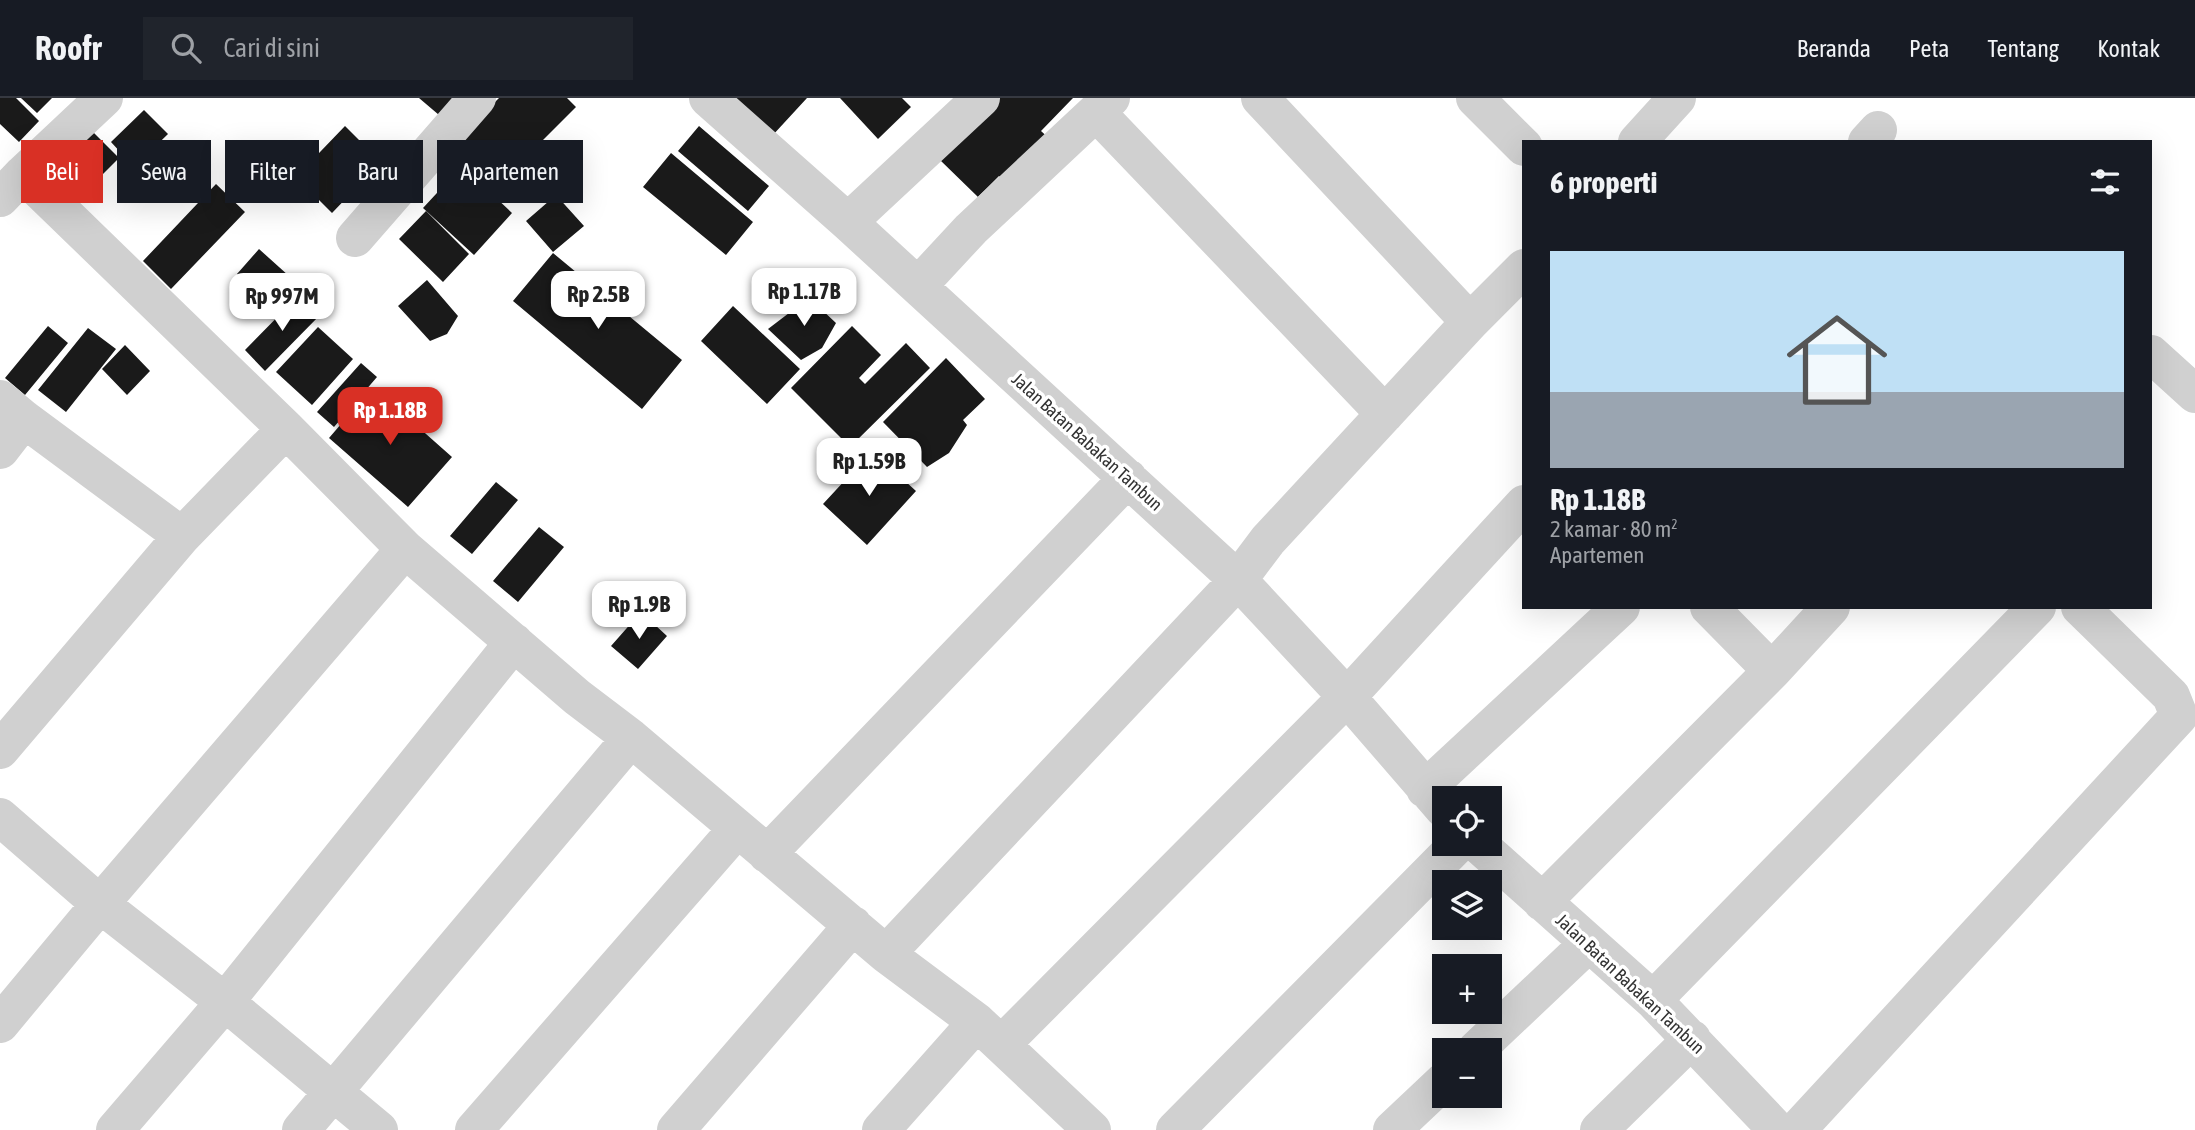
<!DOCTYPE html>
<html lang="id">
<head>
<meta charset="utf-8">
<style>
	:root { --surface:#171b24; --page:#20242c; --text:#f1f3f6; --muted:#9ea1a6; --line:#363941; --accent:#d93025 }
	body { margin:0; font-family:"Asap Condensed",sans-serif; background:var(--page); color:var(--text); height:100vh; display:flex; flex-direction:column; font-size:26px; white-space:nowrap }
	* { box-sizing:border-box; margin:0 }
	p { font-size:23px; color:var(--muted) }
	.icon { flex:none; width:38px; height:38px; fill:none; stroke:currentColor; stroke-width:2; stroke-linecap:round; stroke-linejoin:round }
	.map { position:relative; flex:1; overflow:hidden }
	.side { position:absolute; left:1522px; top:42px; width:630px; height:469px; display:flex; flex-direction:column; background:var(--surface); border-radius:0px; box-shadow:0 7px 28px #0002 }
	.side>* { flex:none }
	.banner { position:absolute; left:21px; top:42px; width:665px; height:63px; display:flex; gap:14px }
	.controls { position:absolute; left:1432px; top:688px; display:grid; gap:14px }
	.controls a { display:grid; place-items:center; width:70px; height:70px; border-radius:0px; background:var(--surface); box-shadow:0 7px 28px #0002; font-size:35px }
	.price { position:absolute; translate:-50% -60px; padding:0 16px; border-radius:14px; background:#fff; color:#222; font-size:23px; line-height:46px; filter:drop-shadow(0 2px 4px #0008) }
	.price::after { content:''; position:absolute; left:50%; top:42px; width:21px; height:16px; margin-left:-10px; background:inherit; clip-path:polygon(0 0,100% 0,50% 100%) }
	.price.on { background:var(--accent); color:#fff }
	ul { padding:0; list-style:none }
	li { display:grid; align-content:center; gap:14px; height:371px; padding:0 28px }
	li span { display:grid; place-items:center; height:217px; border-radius:0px; color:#555 }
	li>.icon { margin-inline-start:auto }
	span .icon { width:126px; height:126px; fill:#fffc; stroke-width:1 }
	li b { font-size:30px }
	h2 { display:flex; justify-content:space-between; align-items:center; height:84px; padding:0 28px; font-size:30px }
	.pill { padding:0 24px; border-radius:0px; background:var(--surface); box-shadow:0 7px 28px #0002; font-size:24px; line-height:63px }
	.pill.on { background:var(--accent); color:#fff }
	header { display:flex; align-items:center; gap:42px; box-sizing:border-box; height:98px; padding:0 35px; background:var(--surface); border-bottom:2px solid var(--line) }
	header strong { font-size:33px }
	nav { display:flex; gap:38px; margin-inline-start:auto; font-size:24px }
	.search { width:490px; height:63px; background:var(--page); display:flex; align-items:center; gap:18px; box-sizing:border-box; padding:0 24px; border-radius:0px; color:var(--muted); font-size:26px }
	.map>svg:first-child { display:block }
</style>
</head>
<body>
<header>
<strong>Roofr</strong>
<div class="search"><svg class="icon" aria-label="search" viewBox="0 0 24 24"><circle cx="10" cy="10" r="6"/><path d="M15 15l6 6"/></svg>Cari di sini</div>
<nav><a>Beranda</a><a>Peta</a><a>Tentang</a><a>Kontak</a></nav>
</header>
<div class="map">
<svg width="2195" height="1032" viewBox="0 0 2195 1032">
	<rect width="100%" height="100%" fill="#fff"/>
	<path fill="#1a1a1a" d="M0,0H16L39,23L19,44L0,26Z
		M21,0H52L37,15Z
		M419,0H458L439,17Z
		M499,0H567L576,9L492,93L449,50Z
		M731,0H807L772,38Z
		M840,0H902L911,9L878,41Z
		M1000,0H1073L1041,33L1053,44L1010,89L999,78L978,99L940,62Z
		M144,12L168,36L134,69L111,44Z
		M83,24L119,60L79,100L43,63Z
		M345,28L381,64L332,115L296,79Z
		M699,28L769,88L748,113L678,53Z
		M173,45L193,67L158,100L138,78Z
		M671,55L753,124L726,157L643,89Z
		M462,68L512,115L474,157L423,110Z
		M216,86L245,114L171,191L143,163Z
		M556,97L584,128L553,154L526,123Z
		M426,113L469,156L443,184L399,141Z
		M259,151L299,187L277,212L237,176Z
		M553,155L682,262L642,311L513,203Z
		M427,182L458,218L447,236L430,243L398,208Z
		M803,194L836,225L822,250L801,262L768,231L789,215Z
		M299,197L320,217L265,273L245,252Z
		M733,208L800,271L767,306L701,243Z
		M48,228L68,245L25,297L5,280Z
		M852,228L881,257L859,280L865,286L906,245L930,270L850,349L791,290Z
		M318,229L353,261L312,307L276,274Z
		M88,230L116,251L66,314L38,292Z
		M125,247L150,273L127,297L102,271Z
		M946,260L985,301L963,322L967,327L949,355L927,369L883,324Z
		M361,265L377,279L334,329L317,314Z
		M373,289L452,359L408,409L329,340Z
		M872,353L916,393L867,447L823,406Z
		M496,384L518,402L472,456L450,438Z
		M539,429L564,449L518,504L493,483Z
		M641,514L667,538L638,571L611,548Z"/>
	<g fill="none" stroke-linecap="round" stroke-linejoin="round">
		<path stroke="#d0d0d0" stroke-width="38" d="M708,0L848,124L1238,482L1347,599L1444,711
			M1260,0L1470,224
			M1475,0L1524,49
			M1096,14L1385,316
			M1637,44L1677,0
			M1867,44L1878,32
			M23,76L286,331L405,451L577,599L631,640L886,856L977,924L1092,1032
			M0,100L23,76L104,0
			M848,124L981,0
			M355,140L477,0
			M918,188L971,131L1111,0
			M2151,256L2195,296
			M0,301L24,321L182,438
			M0,352L24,321
			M1709,509L1772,573
			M0,652L182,438L286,331
			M1425,691L1621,509
			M0,719L100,806L225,904L379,1032
			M1478,746L1653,902L1777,1032
			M767,756L1128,380
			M1542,804L1772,573L1831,509
			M886,856L1238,482L1268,442L1470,224L1524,170
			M1653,902L2037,509
			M0,926L100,806L405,451
			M1002,946L1347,599L1524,406
			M1476,952L1588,846
			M115,1032L225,904L514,544
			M301,1032L631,640
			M474,1032L737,731
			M676,1032L853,827
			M881,1032L977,924
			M1175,1032L1458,746
			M1392,1032L1444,983
			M1599,1032L1692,941
			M1797,1032L2179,618L2171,598L2080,509"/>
	</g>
	<g text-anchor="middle" stroke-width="7" stroke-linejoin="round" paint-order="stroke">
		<g font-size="18" fill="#333" stroke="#fff">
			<text transform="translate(1087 344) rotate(42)" y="6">Jalan Batan Babakan Tambun</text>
			<text transform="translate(1630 886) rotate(43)" y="6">Jalan Batan Babakan Tambun</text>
		</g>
	</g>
</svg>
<div class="controls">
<a><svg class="icon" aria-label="locate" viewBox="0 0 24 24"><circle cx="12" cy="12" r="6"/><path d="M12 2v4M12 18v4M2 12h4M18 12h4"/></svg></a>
<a><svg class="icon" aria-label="layers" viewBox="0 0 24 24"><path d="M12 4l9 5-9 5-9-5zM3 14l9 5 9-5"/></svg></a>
<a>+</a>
<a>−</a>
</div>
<b class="price" style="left:804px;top:230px">Rp 1.17B</b>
<b class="price" style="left:598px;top:233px">Rp 2.5B</b>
<b class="price" style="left:282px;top:235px">Rp 997M</b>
<b class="price on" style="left:390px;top:349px">Rp 1.18B</b>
<b class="price" style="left:869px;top:400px">Rp 1.59B</b>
<b class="price" style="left:639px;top:543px">Rp 1.9B</b>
<div class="banner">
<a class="pill on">Beli</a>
<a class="pill">Sewa</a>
<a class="pill">Filter</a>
<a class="pill">Baru</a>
<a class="pill">Apartemen</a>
</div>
<section class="side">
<h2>6 properti<svg class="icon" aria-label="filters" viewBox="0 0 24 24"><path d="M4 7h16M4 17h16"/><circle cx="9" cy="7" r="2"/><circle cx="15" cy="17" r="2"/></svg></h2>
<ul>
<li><span style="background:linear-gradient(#bfe0f5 65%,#9aa5b1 0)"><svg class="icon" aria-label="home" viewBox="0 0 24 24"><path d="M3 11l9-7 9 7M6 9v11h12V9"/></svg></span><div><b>Rp 1.18B</b><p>2 kamar · 80 m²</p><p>Apartemen</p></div></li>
</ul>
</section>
</div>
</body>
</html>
